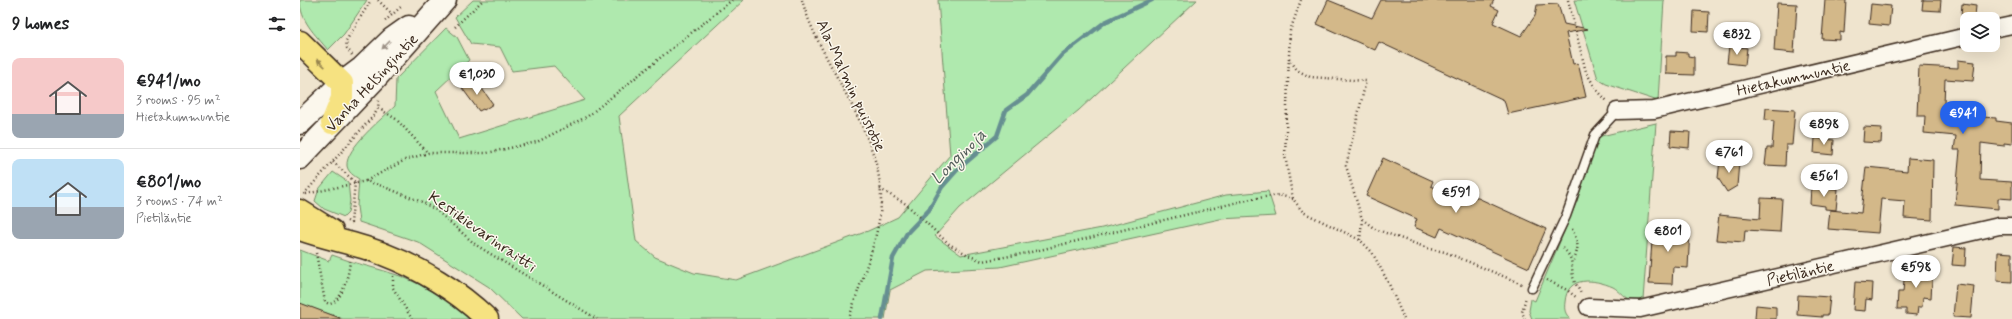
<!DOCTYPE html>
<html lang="en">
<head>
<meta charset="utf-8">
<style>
	:root { --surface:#fff; --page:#f6f6f6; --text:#202124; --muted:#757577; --line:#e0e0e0; --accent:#2563eb }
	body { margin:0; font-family:Mynerve,sans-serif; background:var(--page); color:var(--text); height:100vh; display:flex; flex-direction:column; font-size:15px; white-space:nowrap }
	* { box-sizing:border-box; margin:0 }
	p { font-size:13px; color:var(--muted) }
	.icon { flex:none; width:22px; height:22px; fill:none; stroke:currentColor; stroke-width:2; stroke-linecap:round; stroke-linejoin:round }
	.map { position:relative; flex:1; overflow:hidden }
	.panel { display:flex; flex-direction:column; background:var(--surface); width:300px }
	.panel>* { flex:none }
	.buttons { position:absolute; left:1660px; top:12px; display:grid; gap:8px }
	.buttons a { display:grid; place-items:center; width:40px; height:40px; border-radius:8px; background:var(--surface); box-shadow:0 4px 16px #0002; font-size:20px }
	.price { position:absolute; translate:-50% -34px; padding:0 9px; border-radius:14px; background:#fff; color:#222; font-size:13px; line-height:26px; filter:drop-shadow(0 1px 2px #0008) }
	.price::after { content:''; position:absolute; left:50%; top:24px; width:12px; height:9px; margin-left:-6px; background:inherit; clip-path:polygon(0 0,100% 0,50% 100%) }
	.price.active { background:var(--accent); color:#fff }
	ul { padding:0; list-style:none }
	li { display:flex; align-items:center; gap:12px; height:100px; padding:0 12px }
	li+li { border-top:1px solid var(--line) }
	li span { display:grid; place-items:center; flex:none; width:112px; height:80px; border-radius:8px; color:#555 }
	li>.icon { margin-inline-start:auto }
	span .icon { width:48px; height:48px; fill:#fffc; stroke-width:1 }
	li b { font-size:17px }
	h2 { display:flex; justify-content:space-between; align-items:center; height:48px; padding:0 12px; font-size:17px }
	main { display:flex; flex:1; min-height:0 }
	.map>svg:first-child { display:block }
</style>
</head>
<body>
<main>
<section class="panel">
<h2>9 homes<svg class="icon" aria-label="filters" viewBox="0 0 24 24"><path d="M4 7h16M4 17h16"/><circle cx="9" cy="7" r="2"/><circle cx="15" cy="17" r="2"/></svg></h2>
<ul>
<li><span style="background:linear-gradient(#f6c9c9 70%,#9aa5b1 0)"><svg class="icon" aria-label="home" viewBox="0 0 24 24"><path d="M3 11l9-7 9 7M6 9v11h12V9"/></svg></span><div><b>€941/mo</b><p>3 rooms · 95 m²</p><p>Hietakummuntie</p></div></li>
<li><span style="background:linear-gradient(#bfe0f5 60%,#9aa5b1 0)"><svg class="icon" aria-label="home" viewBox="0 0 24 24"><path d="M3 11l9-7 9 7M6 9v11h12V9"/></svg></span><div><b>€801/mo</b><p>3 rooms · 74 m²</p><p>Pietiläntie</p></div></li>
</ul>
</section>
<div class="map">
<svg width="1712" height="319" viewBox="0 0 1712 319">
	<rect width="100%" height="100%" fill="#efe4ce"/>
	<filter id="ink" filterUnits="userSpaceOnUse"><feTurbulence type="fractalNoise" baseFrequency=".025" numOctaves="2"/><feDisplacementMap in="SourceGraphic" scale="8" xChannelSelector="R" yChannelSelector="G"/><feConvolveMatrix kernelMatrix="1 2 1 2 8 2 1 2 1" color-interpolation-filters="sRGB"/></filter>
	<g filter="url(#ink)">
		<path fill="#afe9ae" stroke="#758a66" d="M0,0H67L44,34L28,50C15,34 0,21 0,0Z
			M173,0H444L319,116L336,241L355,257L394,273L436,280L568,231L598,217L650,155L638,0H897L779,110L660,208L635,236L661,255L802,228L926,195L968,191L976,216L920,219L700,267L627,271L590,290L585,319H222L189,287L118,242L59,222L57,206L59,179C54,176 48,172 47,166C45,148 83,118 95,106L96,79L146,28L157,37L169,60L136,91L159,139L285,100L254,66L212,71L200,47L171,44L155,17Z
			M1274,0H1364L1358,101L1306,84L1298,79Z
			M1356,123L1343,300C1339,300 1334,300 1330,300C1324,298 1319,290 1313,287C1294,279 1267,275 1265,302C1264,310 1265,313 1270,319H1232L1229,311L1231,299L1235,301L1277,201L1297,137Z
			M33,172L48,182L50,201L48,213L44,217L24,209L15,201L19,189Z
			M0,250L29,261L32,255C55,264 78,268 100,276C127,286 150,302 172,319H43L0,304Z"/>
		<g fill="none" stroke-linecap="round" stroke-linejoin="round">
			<path stroke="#668f91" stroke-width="4.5" d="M582,319L593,258L607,233L629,210L642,187L657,170L697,136L706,110L727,95L762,55L805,22L852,0"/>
		</g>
		<path fill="#d3b889" stroke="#3b2a1e" d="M1028,0L1072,18L1081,0H1194L1191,6L1199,10L1193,23L1221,36L1235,16L1237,5L1258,4L1264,24L1288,29L1266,33L1273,64L1278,63L1286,97L1208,114L1204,100L1079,42L1075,50L1017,24Z
			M1525,0H1546L1544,33L1540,32V40L1522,39Z
			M1623,0H1641L1640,11L1622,10Z
			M1477,3L1497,4L1494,53L1474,51Z
			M1571,4L1591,6L1589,26L1569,24Z
			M1662,4L1676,6L1675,16L1661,15Z
			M1394,11L1409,12L1408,32L1393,31Z
			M1429,46L1447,48L1445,65L1427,63Z
			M1376,52L1388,53V56L1394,57V75L1366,74V56H1376Z
			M1658,60L1675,62L1673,81L1645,79L1644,104H1655L1654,115L1696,118V121L1712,123V144L1704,143V146L1681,143L1680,180L1712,182V199L1698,198V209L1655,205L1660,150H1654L1656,136L1624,133L1625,116H1617L1619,66L1658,68Z
			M175,79L193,104L184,110L183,109L179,111L162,88Z
			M1466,108L1495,110L1492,145H1486L1485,166L1465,165L1467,148H1472L1474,121L1465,120Z
			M1564,127L1582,128L1581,143L1563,142Z
			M1371,131L1390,132L1389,148L1370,146Z
			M1515,138L1534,140L1533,155L1514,153Z
			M1083,158L1133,181L1131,186L1152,195L1156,188L1246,229L1229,268L1141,228L1137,237L1114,227L1117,219L1066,196Z
			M1608,158L1633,160L1632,220L1604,218L1605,201L1581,199L1578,233L1528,229L1530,210L1561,213L1566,167L1607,171Z
			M1420,160L1439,162L1437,186L1427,192L1418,178Z
			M1511,187L1538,189L1536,210L1525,209V206L1510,204Z
			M1461,198L1482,199L1480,232L1445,230L1444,242L1416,240L1419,215L1460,219Z
			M1353,227L1390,229L1388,268L1373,267L1372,284L1349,283Z
			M1654,247L1666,248L1665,266L1652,265Z
			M1698,252L1712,253V282L1697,281Z
			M1615,263L1633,264L1631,298L1623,297L1622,307H1618L1617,315L1606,314V309H1597L1598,292H1603L1604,280H1610L1611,273H1614Z
			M1555,282L1573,283L1572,300L1566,299L1565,311L1553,310Z
			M1656,284L1674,286L1671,318L1653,317Z
			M1498,295L1530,297L1528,315H1522V317L1497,315Z
			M0,303L40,318V319H0Z
			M1456,305L1476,307V319H1455Z"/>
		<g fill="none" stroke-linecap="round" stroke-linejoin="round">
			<g stroke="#3b2a1e" stroke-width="11">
				<path id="service" d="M1232,288L1266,216L1295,135L1317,111"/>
			</g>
			<g stroke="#3b2a1e" stroke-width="19">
				<path id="minor" d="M1693,29L1712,25
					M1317,111L1354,110L1667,36
					M1288,307L1340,309L1699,226H1712"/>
			</g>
			<g stroke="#3b2a1e" stroke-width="25">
				<path id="secondary" d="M0,123L42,83L62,68L92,39L109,27
					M0,158L74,80L145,0"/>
			</g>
			<g stroke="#3b2a1e" stroke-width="25">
				<path id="primary" d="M0,211L32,231
					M0,229C27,239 56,243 83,254C120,268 158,291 187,319"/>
			</g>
			<g stroke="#3b2a1e" stroke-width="25">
				<path id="trunk" d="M0,42L42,83V98L32,123"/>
			</g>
			<path stroke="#3b2a1e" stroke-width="2.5" stroke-dasharray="1 3" stroke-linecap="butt" d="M78,0L92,14
				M502,0C521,68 590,141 580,214C575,250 559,284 549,319
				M1001,0L990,31L985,156L993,199L1003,212L1060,240L1072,252L1089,284L1104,319
				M1268,0L1286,72L1296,89L1308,102
				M85,21L102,6
				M155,27L183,0
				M52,55L47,48L46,41L71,0
				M989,58L997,70L1010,77L1066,81L1046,166L1062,219L1075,229L1130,249L1145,252L1222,284
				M78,108L96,119L128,153
				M33,162L55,182
				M66,181L105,160L128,153H187L237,142L288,116L432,0
				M580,189L606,204L649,244L668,255L682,261L727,253L951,199L979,195L993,199
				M4,194L75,114L78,108L79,100
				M6,194L66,181L82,186L122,202L136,210L176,245L297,319
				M47,221L51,223L55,183
				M1272,229C1279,244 1279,247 1273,263
				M1060,240L1062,220
				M1263,248C1274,260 1271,263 1273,277C1274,282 1279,289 1281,294
				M16,253L25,302L29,304C43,302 49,273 50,261
				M93,276V288L112,319
				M1247,280L1267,290L1277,298
				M1225,319L1222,312L1226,297"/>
			<use href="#service" stroke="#fbf7ec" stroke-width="8"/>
			<use href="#minor" stroke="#fbf7ec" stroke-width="16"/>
			<use href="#secondary" stroke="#fbf7ec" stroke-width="22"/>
			<use href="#primary" stroke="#f6e281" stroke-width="22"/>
			<use href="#trunk" stroke="#f6e281" stroke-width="22"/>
		</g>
		<defs><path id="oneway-solid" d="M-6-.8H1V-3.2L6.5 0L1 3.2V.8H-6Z"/></defs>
		<use fill="#9b9085" href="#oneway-solid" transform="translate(86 45) rotate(135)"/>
		<use fill="#988650" href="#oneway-solid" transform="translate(21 63) rotate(-136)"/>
	</g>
	<g text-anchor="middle" stroke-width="3" stroke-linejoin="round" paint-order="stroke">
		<g font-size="16" fill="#3b2a1e" stroke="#fbf7ec">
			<text transform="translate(1493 77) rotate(-13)" y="6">Hietakummuntie</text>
			<text transform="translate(71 82) rotate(-47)" y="6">Vanha Helsingintie</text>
			<text transform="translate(552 85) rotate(65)" y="6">Ala-Malmin puistotie</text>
			<text transform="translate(183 231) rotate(35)" y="6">Kestikievarinraitti</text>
			<text transform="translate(1500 272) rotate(-13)" y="6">Pietiläntie</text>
		</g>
		<g font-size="17" font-style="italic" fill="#505c58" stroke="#fbf7ec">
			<text transform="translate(658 156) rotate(-45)" y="6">Longinoja</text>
		</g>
	</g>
</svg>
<div class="buttons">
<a><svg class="icon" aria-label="layers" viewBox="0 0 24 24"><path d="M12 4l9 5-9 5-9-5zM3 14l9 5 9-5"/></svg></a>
</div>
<b class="price" style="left:1437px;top:56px">€832</b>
<b class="price" style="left:177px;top:96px">€1,030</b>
<b class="price active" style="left:1663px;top:135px">€941</b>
<b class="price" style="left:1524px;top:146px">€898</b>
<b class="price" style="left:1429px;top:174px">€761</b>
<b class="price" style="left:1524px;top:198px">€561</b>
<b class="price" style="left:1156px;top:214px">€591</b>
<b class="price" style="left:1368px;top:253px">€801</b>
<b class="price" style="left:1616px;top:289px">€598</b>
</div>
</main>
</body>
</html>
